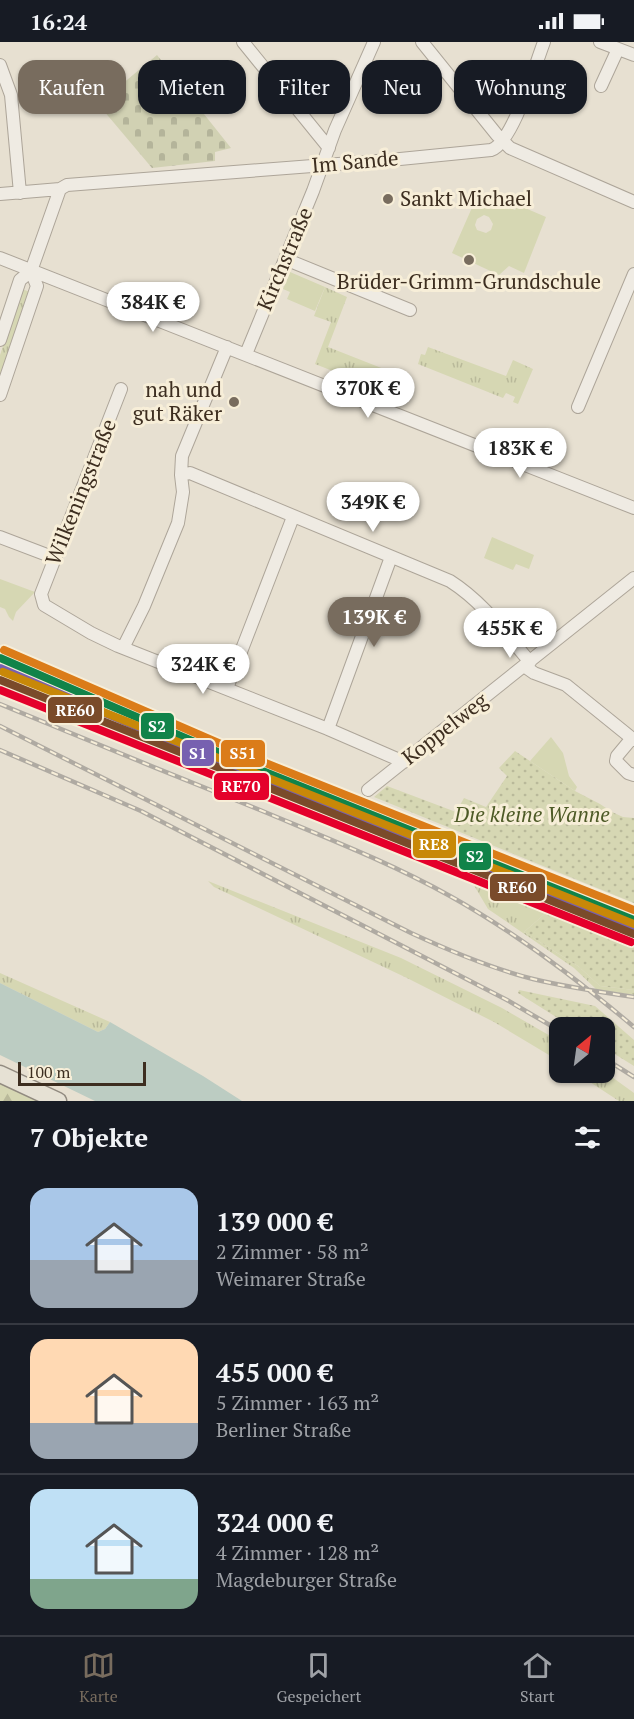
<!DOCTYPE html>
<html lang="de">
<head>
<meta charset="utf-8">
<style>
	:root { --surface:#171b24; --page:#20242c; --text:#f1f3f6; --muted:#9ea1a6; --line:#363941; --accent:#786c5e }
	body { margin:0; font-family:"PT Serif",serif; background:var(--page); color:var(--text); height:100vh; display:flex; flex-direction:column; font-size:22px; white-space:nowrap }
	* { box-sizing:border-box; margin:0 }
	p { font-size:20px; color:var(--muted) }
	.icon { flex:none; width:33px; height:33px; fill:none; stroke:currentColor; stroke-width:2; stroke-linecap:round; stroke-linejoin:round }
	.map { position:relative; height:1059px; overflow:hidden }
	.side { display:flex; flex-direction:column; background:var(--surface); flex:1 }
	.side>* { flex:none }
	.top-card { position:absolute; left:18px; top:18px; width:598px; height:54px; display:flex; gap:12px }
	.needle { width:39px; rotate:29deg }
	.fabs { position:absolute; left:549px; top:975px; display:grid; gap:12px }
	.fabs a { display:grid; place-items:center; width:66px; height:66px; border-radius:12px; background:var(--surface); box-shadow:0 2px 4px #0004; font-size:30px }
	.scale { position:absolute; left:18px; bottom:15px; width:128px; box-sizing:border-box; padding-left:6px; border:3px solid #3d2e20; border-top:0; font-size:16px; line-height:21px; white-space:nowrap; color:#3d2e20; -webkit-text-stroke:4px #f7eed8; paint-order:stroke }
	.price { position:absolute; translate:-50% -51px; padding:0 14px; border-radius:21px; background:#fff; color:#222; font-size:20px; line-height:39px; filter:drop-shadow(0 2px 3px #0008) }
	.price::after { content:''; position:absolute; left:50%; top:36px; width:18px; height:14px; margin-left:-9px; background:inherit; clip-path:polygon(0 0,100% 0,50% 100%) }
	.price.current { background:var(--accent); color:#fff }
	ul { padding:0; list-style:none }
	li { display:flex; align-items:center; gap:18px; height:150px; padding:0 30px }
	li+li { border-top:2px solid var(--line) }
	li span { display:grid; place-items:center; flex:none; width:168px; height:120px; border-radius:18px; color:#555 }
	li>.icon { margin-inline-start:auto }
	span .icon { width:72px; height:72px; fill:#fffc; stroke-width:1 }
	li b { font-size:26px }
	h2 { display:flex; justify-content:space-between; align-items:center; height:72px; padding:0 30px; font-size:26px }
	.tag { padding:0 21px; border-radius:18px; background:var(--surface); box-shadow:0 2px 4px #0004; font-size:21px; line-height:54px }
	.tag.current { background:var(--accent); color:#fff }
	.status { display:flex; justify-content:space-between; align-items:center; height:42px; padding:0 30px; background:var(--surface); direction:ltr }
	.status svg { height:16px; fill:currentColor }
	.menu { display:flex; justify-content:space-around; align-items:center; height:84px; border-top:2px solid var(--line); background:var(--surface); font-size:16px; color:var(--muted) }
	.menu a { display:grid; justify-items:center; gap:3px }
	.menu .current { color:var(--accent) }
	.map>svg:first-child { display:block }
</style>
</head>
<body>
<div class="status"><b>16:24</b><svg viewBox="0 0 49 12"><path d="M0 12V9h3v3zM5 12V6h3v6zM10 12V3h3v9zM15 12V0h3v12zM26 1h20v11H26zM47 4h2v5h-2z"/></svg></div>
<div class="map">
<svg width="634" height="1059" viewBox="0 0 634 1059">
	<defs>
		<pattern id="grass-tufts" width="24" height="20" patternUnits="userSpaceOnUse" patternTransform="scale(1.5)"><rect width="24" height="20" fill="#d6d7b3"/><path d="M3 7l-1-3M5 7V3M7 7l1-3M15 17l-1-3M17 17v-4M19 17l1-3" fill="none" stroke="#b9b99a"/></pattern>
		<pattern id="forest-firs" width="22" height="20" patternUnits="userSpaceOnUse" patternTransform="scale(1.5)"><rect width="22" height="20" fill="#d6d7b3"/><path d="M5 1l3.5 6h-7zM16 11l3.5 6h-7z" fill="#b9b99a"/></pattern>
		<pattern id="cemetery-stones" width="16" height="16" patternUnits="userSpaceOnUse" patternTransform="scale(1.5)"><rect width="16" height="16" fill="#d1d1b3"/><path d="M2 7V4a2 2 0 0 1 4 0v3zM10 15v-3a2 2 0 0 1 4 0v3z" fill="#b4b49a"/></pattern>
		<pattern id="garden-dots" width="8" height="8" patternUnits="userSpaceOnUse" patternTransform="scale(1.5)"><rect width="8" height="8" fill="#d6d7b3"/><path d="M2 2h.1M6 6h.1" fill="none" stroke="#b9b99a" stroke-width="1.8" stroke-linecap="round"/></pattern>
	</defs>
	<rect width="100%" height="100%" fill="#e7e0d1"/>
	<path fill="url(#grass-tufts)" d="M325,245L347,255L328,305L389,329L381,348L315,322L331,280L314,274Z
		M22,247L30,250L0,340V313Z
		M428,305L506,334L513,318L533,327L518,362L513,360L515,355L506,351L503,356L418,322L421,312L425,313Z
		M208,839L401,916L502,966L559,999V1019L494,980L407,936L214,845Z
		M472,840L547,870L524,890L578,924L600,944L634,948V953L597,948L574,926L488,867Z
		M0,931L110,980L105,987L98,990L0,941Z
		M605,1030L634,1051V1059H619L576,1031Z"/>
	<path fill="url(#forest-firs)" d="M0,1038L46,1059H0Z"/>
	<path fill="url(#cemetery-stones)" d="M157,13L231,106L215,110V119L152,126L98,62Z"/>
	<path fill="#d6d7b3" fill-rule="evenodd" d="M478,152L515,168L518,163L546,175L524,231L509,224L499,233L452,211ZM484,173L489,175L493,182L491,188L486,191L477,188L475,183L477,177Z
		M290,230L325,245L315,269L287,257L290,250L283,247Z
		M492,495L534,513L529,527L516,522L513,528L484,516Z
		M0,537L35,550L16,570L13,579L9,575L5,567L0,565Z
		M551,695L563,711L569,734L577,745L575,749L530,719Z"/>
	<path fill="url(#garden-dots)" d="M515,709L575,749L600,762L612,770L623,775L634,776V861L374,755L387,744L456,770L464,756L486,765L507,734L499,726Z
		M547,870L634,904V948L600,944L578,924L524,890Z
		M519,948L595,964L634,998V1024L605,1006L604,986L572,985L518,951Z"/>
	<path fill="#bcccc2" d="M0,941L98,990L105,987L110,980L203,1034L242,1059H95L0,1013Z"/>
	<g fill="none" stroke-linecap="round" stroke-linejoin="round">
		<g stroke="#ada599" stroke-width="14">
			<path id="minor" d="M243,0L329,106
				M422,0L497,93L510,106L634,160
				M600,0L634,13
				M0,23L11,53L20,151
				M601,44L618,7
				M0,152L60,147L67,143L390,118L491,108C513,101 535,23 544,0
				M0,216L634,466
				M285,217L410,268
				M0,298L20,238L31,229L60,147
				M246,312L313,149L335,88L374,0
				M121,347L41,552L44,563L91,591L118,604L328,687L404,720
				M0,353L37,244L31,229
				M578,365L634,232
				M181,433L190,431L450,539C483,560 505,591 530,620
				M0,495L55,516
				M123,606L144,564L178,481L183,450L181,433L182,414L227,305
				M524,624L534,631L566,643L634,698
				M227,646L293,475
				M328,687L391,515
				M632,696L617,714L616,719L628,731L634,733
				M368,748L634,536"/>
		</g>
		<g stroke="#928b80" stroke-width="19">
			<path id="major" d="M0,1032L58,1059"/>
		</g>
		<use href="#minor" stroke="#efebe3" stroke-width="12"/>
		<use href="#major" stroke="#e6e1d4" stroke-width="16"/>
		<g stroke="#afaaa2" stroke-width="4.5">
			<path id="rail" d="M0,662C87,698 173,733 260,768C324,795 389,820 450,854C516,891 576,936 634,985
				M0,684L411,891C450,909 490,926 533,937C566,945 600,950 634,955
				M0,708L141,769L507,958L560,989
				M604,1016L634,1035"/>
		</g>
		<use href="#rail" stroke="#f7eed8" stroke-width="2" stroke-dasharray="7" stroke-linecap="butt"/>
		<g stroke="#f7eed8" stroke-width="12">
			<path id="rail-1" d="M0,616L250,724L634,878"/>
		</g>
		<g stroke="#f7eed8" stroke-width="12">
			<path id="rail-2" d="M0,626L247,732L631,886"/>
		</g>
		<g stroke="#f7eed8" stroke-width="12">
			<path id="rail-3" d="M4,608L253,716L634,868"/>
		</g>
		<g stroke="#f7eed8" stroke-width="12">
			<path id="rail-4" d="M0,638L634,892"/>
		</g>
		<g stroke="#f7eed8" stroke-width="12">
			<path id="rail-5" d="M0,648L631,900"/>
		</g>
		<g stroke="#f7eed8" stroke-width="12">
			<path id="rail-6" d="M3,630L634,882"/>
		</g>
		<use href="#rail-1" stroke="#118349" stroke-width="8"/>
		<use href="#rail-2" stroke="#7760b0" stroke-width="8"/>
		<use href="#rail-3" stroke="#db7c19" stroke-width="8"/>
		<use href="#rail-4" stroke="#7a4b2a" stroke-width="8"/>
		<use href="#rail-5" stroke="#e4002b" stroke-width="8"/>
		<use href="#rail-6" stroke="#c88808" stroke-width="8"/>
	</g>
	<g fill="#786c5e" stroke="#f7eed8" stroke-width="2">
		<circle cx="388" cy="157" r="6"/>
		<circle cx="469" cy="218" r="6"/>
		<circle cx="234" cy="360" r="6"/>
	</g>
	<g text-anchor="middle" stroke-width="6" stroke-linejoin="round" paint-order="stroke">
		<g font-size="21" fill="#3d2e20" stroke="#f7eed8">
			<text transform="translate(355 120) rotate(-5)" y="7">Im Sande</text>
			<text transform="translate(285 217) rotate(-67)" y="7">Kirchstraße</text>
			<text transform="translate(81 450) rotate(-68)" y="7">Wilkeningstraße</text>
			<text transform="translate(445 687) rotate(-38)" y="7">Koppelweg</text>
		</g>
		<g font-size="21" fill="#3d2e20" stroke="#f7eed8" text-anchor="start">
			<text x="400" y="164">Sankt Michael</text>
			<text x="469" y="247" text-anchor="middle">Brüder-Grimm-Grundschule</text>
			<text x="222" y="355" text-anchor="end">nah und<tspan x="222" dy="24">gut Räker</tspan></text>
		</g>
		<g font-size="21" font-style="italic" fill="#4d5a26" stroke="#f7eed8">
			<text x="532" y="780">Die kleine Wanne</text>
		</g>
	</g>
	<g stroke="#f7eed8" stroke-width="2">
		<rect x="47" y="654" width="56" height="28" rx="6" fill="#7a4b2a"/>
		<rect x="140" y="670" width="35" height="28" rx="6" fill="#118349"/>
		<rect x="181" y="697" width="34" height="28" rx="6" fill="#7760b0"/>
		<rect x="220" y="697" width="46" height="29" rx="6" fill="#db7c19"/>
		<rect x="213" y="730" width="57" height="29" rx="6" fill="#e4002b"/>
		<rect x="412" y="788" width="45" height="29" rx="6" fill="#c88808"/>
		<rect x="458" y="800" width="34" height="29" rx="6" fill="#118349"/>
		<rect x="489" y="831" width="57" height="29" rx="6" fill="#7a4b2a"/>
	</g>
	<g font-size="16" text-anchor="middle" font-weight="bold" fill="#fff">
		<text x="75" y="674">RE60</text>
		<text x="157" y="690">S2</text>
		<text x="198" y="717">S1</text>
		<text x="243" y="717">S51</text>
		<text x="241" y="750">RE70</text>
		<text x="434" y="808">RE8</text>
		<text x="475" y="820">S2</text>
		<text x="517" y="851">RE60</text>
	</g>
</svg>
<div class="fabs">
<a><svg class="needle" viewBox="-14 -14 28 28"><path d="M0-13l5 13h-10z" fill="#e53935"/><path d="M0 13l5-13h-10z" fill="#9ea1a6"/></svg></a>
</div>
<div class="scale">100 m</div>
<b class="price" style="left:153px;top:291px">384K €</b>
<b class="price" style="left:368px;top:377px">370K €</b>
<b class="price" style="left:520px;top:437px">183K €</b>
<b class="price" style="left:373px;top:491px">349K €</b>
<b class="price current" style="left:374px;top:606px">139K €</b>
<b class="price" style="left:510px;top:617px">455K €</b>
<b class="price" style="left:203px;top:653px">324K €</b>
<div class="top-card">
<a class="tag current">Kaufen</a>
<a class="tag">Mieten</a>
<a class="tag">Filter</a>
<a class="tag">Neu</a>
<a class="tag">Wohnung</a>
</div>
</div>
<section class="side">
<h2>7 Objekte<svg class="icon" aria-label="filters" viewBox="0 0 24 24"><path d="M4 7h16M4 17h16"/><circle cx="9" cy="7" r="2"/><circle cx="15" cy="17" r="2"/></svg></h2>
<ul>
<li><span style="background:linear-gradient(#a9c7e8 60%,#9aa5b1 0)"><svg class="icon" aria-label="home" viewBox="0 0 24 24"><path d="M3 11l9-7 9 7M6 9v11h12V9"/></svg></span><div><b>139 000 €</b><p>2 Zimmer · 58 m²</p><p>Weimarer Straße</p></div></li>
<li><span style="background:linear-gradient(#ffd9b3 70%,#9aa5b1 0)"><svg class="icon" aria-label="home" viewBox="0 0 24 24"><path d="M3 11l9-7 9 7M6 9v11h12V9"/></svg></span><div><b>455 000 €</b><p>5 Zimmer · 163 m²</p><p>Berliner Straße</p></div></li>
<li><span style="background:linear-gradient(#bfe0f5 75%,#7fa58c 0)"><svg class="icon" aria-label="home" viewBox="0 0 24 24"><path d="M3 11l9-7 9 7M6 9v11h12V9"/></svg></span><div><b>324 000 €</b><p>4 Zimmer · 128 m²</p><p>Magdeburger Straße</p></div></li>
</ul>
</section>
<nav class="menu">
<a class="current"><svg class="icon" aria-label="map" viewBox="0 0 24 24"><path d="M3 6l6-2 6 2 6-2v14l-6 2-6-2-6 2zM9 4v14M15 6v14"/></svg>Karte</a>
<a><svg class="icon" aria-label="saved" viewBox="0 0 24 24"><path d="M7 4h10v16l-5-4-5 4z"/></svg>Gespeichert</a>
<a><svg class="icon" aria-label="home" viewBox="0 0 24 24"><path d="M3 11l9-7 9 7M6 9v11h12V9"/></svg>Start</a>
</nav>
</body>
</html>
